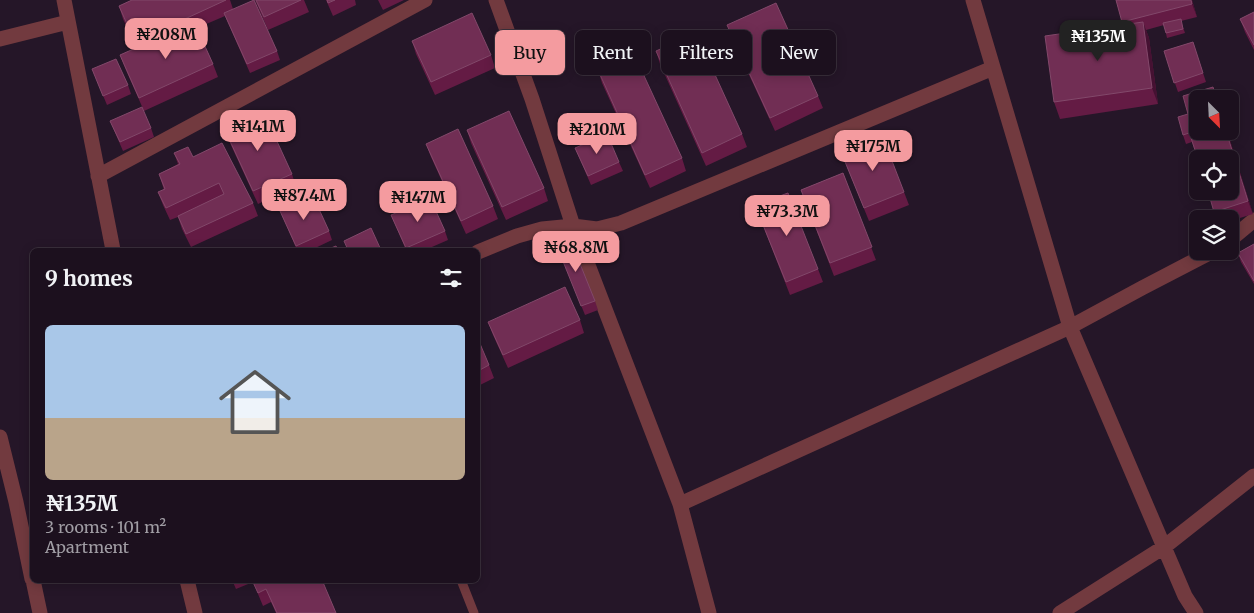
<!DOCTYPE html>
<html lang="en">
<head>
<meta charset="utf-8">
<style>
	:root { --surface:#1c101e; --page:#291e2b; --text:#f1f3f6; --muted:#a09da4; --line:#3a303c; --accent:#f49b9f }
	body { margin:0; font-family:Merriweather,serif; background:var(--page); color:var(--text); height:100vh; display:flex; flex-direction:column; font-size:19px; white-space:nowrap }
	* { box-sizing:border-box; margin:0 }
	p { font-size:16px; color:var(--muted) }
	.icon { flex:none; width:28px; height:28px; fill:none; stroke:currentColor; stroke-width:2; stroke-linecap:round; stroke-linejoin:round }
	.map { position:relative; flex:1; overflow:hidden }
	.side { position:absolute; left:30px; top:248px; width:450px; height:335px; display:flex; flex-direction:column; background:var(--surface); border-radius:8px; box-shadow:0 2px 12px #0003,0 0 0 1px var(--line) }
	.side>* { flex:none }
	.hud { position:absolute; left:495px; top:30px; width:475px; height:45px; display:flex; gap:10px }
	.needle { width:32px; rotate:156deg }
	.buttons { position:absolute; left:1189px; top:90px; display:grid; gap:10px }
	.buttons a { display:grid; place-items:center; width:50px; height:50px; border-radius:8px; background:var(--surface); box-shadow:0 2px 12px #0003,0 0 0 1px var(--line); font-size:25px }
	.price { position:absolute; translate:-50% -42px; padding:0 11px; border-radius:10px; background:var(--accent); color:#111; font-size:16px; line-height:32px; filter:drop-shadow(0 1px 2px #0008) }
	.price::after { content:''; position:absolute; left:50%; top:30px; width:15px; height:11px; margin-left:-8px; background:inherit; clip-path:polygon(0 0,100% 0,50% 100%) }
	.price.active { background:#222; color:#fff }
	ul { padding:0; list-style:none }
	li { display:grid; align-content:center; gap:10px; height:265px; padding:0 15px }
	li+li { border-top:1px solid var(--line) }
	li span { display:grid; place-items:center; height:155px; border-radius:8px; color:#555 }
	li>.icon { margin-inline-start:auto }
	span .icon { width:90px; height:90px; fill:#fffc; stroke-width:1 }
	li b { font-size:21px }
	h2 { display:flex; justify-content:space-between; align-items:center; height:60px; padding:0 15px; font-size:21px }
	.chip { padding:0 18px; border-radius:8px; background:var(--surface); box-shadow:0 2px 12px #0003,0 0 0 1px var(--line); font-size:18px; line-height:45px }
	.chip.active { background:var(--accent); color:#111 }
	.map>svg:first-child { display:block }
</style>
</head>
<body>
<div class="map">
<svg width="1254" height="613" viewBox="0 0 1254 613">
	<rect width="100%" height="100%" fill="#251628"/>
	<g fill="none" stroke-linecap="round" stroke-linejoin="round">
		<path stroke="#723a3f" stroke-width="9" d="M461,580L474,613"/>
		<path stroke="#723a3f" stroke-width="15" d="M64,0L113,250
			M496,0L532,99L573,226L680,504L709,613
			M973,0L1070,327L1164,547L1185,596L1196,613
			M0,39L68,22
			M98,176L425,0
			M1230,240L1254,220
			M478,252L517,236L542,229L573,226L597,229L621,223L993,68
			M0,437L16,502L32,579
			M680,504L1070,327L1142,288L1213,251
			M33,580L40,613
			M187,580L195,613
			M1060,613L1164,547L1254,476"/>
	</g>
	<path fill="#641b44" d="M132,0H230L233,9L277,51L280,60L250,73L225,16L197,28L213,64L218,77L144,111L125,68L120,55L136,48L123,19L119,6Z
		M255,0H304L309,12L268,30Z
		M326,0H355L356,5L333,16Z
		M378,0H404L383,10Z
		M1116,0H1192L1197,17L1181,21L1185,33L1167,38L1164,25L1146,30L1149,38L1158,104L1060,119L1054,102L1123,25Z
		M1254,12V50L1245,32L1240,19Z
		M727,25L818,96L823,108L775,131L732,38Z
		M412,41L491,55L495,68L435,95L416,54Z
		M1193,42L1206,82L1178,92L1164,51Z
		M656,51L742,134L747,147L706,166L660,64Z
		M92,69L128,85L131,94L107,105Z
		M598,70L682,158L686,171L650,188L602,83Z
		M1198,99V131H1227L1253,214L1230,221V219H1217L1192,142L1186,144L1183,135L1188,114Z
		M110,121L151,128L154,137L123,151Z
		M225,130L292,174L296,187L258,204L230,143Z
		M467,130L544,188L548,201L506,220L471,143Z
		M426,144L493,206L498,219L466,234L431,157Z
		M575,148L619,162L623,171L591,185Z
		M841,152L904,192L909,205L869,221Z
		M174,153L253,203L258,216L191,247L182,229L178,217L170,220L163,205L158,192L164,190L159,174L178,164Z
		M843,173L876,260L834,276L801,190Z
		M280,211L329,231L332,240L311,250H297Z
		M391,215L445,231L448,240L425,250H406Z
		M760,218L818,269L823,282L790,295Z
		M1254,244V284L1241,262L1238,253Z
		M560,253L595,301L598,310L585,315Z
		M580,320L584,333L508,368L493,335L488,322Z
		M478,339L489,365L494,378L478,386Z
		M232,580H322L336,613H276L271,602L263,606L253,582L236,589Z"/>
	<path fill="#451132" d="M1191,0H1192L1197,17L1192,4Z
		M1143,22L1149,38L1158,104L1152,88Z
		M1226,131L1230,140L1253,214L1248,201Z"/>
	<path fill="#712e54" stroke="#82486a" d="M132,0H226L135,42L119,6Z
		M254,0L277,51L247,64L224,13Z
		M256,0H301L264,17Z
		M327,0H335L328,3Z
		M1116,0H1191L1192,4L1122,22Z
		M776,3L818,96L770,118L727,25Z
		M1254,12V45L1240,19Z
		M472,13L491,55L431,82L412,41Z
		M1181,19L1183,29L1166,33L1163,23Z
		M194,22L213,64L139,98L120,55Z
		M1143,22L1152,88L1054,102L1045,36Z
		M696,33L742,134L702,153L656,51Z
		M1193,42L1203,73L1174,83L1164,51Z
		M634,54L682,158L645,175L598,70Z
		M116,59L128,85L103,96L92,69Z
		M1213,87L1217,99H1198V130L1183,135L1178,117L1188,114L1183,96Z
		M142,107L151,128L120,142L110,121Z
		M509,111L544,188L502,207L467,130Z
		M264,113L292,174L253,191L225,130Z
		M458,129L493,206L461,221L426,144Z
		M1213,131H1226L1248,201L1214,212L1208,191H1230V159H1198L1191,138Z
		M607,134L619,162L588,176L575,148Z
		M882,135L904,192L864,208L841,152Z
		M222,143L253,203L186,234L178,216L224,194L219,183L166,208L158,192L165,189L159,174L180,164L174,153L188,147L193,157Z
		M843,173L872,247L830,263L801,190Z
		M788,193L818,269L786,282L755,205Z
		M313,196L329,231L296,246L280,211Z
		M430,198L445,231L406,248L391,215Z
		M371,228L381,250H348L344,241Z
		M570,239L595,301L581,306L556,244Z
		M1254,244V281L1238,253Z
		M336,246L338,250H326Z
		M565,287L580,320L503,355L488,322Z
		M478,339L489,365L478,371Z
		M252,580H322L336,613H277L266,589L258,593Z"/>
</svg>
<div class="buttons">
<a><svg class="needle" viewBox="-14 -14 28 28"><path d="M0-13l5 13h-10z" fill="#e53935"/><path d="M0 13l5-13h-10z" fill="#a09da4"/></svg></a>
<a><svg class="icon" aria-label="locate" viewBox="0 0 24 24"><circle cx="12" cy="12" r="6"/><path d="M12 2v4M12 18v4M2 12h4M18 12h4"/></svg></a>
<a><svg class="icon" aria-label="layers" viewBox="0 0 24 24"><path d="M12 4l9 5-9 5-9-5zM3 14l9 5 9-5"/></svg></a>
</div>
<b class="price" style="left:166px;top:60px">₦208M</b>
<b class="price active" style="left:1098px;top:62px">₦135M</b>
<b class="price" style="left:258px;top:152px">₦141M</b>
<b class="price" style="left:597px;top:155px">₦210M</b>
<b class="price" style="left:873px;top:172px">₦175M</b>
<b class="price" style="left:304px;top:221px">₦87.4M</b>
<b class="price" style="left:418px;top:223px">₦147M</b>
<b class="price" style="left:787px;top:237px">₦73.3M</b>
<b class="price" style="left:576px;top:273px">₦68.8M</b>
<div class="hud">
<a class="chip active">Buy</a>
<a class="chip">Rent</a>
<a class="chip">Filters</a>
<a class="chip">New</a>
</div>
<section class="side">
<h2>9 homes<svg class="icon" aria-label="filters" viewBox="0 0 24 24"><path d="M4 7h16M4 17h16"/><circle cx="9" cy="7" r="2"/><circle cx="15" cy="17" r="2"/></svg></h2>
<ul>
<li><span style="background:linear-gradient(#a9c7e8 60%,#b9a48a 0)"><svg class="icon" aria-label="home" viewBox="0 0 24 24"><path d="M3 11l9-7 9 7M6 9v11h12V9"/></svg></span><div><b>₦135M</b><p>3 rooms · 101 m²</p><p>Apartment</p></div></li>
</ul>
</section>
</div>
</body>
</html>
